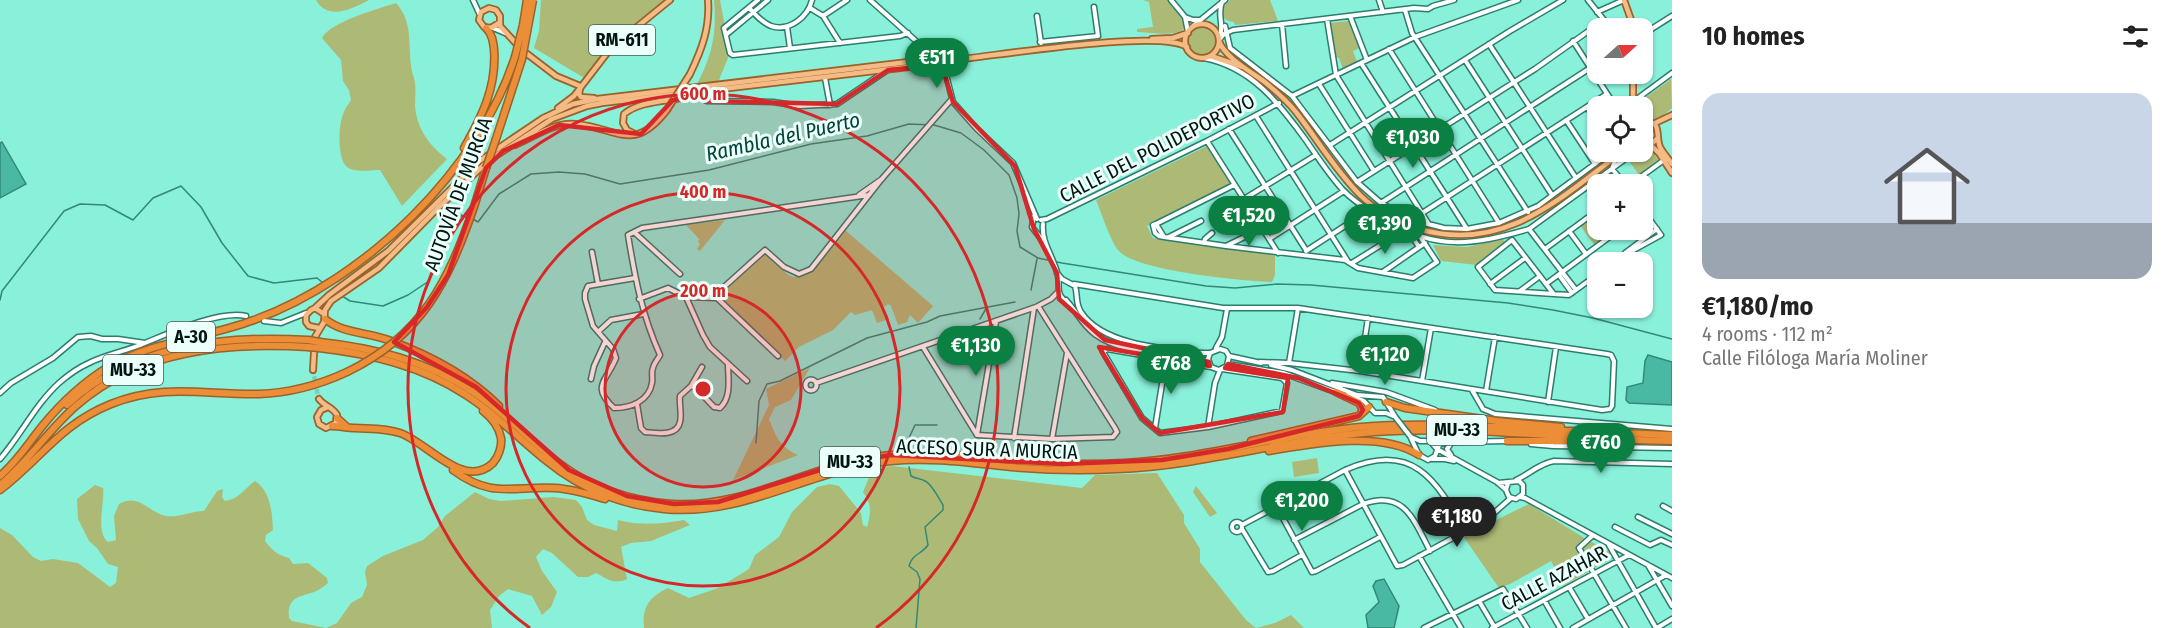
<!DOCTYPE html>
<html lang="en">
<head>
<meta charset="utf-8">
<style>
	:root { --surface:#fff; --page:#f6f6f6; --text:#222; --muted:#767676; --accent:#0b8043 }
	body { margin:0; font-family:"Fira Sans Condensed",sans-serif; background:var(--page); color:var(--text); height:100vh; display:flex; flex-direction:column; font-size:22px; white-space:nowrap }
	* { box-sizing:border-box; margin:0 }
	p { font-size:20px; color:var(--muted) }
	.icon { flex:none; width:33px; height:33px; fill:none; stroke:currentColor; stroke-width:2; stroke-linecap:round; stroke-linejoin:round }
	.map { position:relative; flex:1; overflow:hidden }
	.side { display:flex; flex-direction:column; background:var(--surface); width:510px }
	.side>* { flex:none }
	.needle { width:39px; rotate:69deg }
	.controls { position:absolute; left:1587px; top:18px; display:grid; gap:12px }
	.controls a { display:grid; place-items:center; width:66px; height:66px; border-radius:12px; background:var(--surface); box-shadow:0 2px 4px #0004; font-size:30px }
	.price { position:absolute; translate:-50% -51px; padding:0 14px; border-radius:21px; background:var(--accent); color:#fff; font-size:20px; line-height:39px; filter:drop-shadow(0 2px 3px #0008) }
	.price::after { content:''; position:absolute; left:50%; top:36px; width:18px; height:14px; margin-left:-9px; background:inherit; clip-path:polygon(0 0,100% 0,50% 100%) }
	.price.active { background:#222; color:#fff }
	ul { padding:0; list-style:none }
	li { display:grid; align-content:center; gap:12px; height:318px; padding:0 30px }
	li span { display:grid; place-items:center; height:186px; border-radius:18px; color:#555 }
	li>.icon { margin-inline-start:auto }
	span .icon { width:108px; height:108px; fill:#fffc; stroke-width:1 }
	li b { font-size:26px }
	h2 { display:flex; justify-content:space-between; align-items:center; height:72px; padding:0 30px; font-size:26px }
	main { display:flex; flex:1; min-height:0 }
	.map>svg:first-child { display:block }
</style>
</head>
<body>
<main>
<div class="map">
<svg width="1672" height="628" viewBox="0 0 1672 628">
	<rect width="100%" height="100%" fill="#89f0da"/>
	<path fill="#acba76" d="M316,0H369C352,9 328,21 316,0Z
		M541,0H670L611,48L586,79L534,48L539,31Z
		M714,0H720L730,53L717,85L696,86C712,56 717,34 714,0Z
		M1143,0H1168C1173,6 1184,16 1185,24C1186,39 1147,32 1137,32V29L1153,27L1149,2Z
		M1230,0H1270L1278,21L1235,25L1234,22C1225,21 1222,18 1222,8Z
		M396,3C413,22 408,42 411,65C411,71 414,76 415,83C416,90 415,98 415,106C417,129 429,145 447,159L402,206L380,170C370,170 355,173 347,167C337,159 338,124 344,112C345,108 349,104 351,100L349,90L343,81L341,60L322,38C330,22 378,9 396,3Z
		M1350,21L1360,48L1353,51L1357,62L1343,69L1339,58H1336L1330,23Z
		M1188 41a14 14 0 1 1 28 0a14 14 0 1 1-28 0Z
		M1671,79L1672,108L1659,119H1645L1643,116L1642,106H1639L1637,101L1640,99L1642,100Z
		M1207,146L1231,184L1147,226L1153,238L1275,255V275L1272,282C1243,281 1136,271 1119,251C1111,243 1101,212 1096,200Z
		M1640,153H1654L1658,160L1639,175L1629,161Z
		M1597,210L1598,230H1618L1596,247L1579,224Z
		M725,220L700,251L697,249L700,244L698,242L699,239L686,225Z
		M845,230L933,306L918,323L910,315L907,322L898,325L891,306L888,304L884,307L889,319L877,323L872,310L855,315L851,312L833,330L799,347L785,361L721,297L725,286L765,252L787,274L793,277L810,273Z
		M1503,239L1505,242L1477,265L1441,261L1433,245L1467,247Z
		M810,368L791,400L775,407L769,419C776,437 780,447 798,455L733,480L769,405L766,389Z
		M1317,458L1319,473L1294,477L1292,462Z
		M892,466L1082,488L1095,475L1157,473L1184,515V523L1200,549V562L1246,620L1256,628L1275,623L1291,615L1304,628H644C642,607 649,597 668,588L689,598L718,588L749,569L755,555L779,537L792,512L817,487L830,484L839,486L861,513L863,525L867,527C871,513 872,504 863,492L873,468Z
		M255,481C271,491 272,513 273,530L266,535L265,541C272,550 277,555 289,558L293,564L308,563L327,578L328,583C323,587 318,591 311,593C296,597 287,600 289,618L292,621L326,628L337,623L351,603L362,597L367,585L365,572L367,566L383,556L423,540L438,527L445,516L475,492L489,499L501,501L554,497L576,500L582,507L587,520L594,525L617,531L618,520C641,526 661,524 684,520L690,525L651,541L631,543L621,547L627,579C614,585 607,579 596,573L588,577H578L552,553L543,549L536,557L542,571L557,592L551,607L542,615L532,596L508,589L499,596L490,610L492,628H0V528L12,535L33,557L41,561L53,559L78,563L110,587L116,583L118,567L108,564L97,548L89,541L78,519L77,499L95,485L103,488C105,503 95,531 108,542L116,540L114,516L119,504C139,493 146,511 166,516C177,518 192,511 204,511L217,491L223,489L222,497L225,501C239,499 244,489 255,481Z
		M1196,486L1217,513L1210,517L1193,492Z
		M1529,504L1586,539L1576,549L1588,572L1564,585L1551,561L1510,584L1499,588L1463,536Z
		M1590,541L1610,552L1613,558L1594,568L1583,548Z"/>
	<path fill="#49b9a4" stroke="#338878" stroke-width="1.5" d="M2,142L26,184L0,198V143Z
		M1648,355L1672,362V405L1629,403L1626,400L1627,387L1643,383L1645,361Z
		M1384,579L1399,606L1394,628H1368L1366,615L1379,602L1373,586L1376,581Z"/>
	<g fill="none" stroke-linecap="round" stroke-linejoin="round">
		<path stroke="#338878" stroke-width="1.5" d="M473,219L478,222L499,194L531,174L559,172L585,174L620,184L709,170L811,144L867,136L909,124L934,125L961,133L984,150L1009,175L1017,198L1019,214L1017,231L1020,247L1038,258L1062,263L1206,286L1235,288L1277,284L1311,285L1508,303L1553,310L1593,318L1672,339
			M1031,290L1037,259
			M336,292L350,301L383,306L408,295L429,281L461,215L468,218
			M0,300L2,291L64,211L80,204L105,205L133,220L153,198L181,186L201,207L222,243L248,276L274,283L317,278L322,282
			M980,319L987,307
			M909,438L915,425H937
			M756,443L759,401L767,384L780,381L867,338L927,322L940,316L1015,302
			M909,467L911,476C916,479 920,478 925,481C932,484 939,499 943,505V510L925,527L928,545C922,554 912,554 909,566L917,572L920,579L916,628"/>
		<path stroke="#75cfbc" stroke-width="4.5" stroke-dasharray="4.5 2" stroke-linecap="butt" d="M313,370L318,396"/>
		<g stroke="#2d7d6e" stroke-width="7">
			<path id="minor" d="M473,0L480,15
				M758,0L724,28L730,53L733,55L900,36L908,33
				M870,0L934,57
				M1171,0L1185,17L1188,32
				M1379,0L1383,12
				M1588,0L1604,20L1613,28
				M749,8C756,15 761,22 771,26C789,32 808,17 812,0
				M810,8L823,16L840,43
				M1405,10L1412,33L1528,212
				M1597,12L1624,0
				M823,16L847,0
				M1037,16L1041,43
				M1350,16L1367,60
				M1185,17L1193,20H1200
				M1327,19L1336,75L1428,223
				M1282,24L1286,66
				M1225,26L1230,48L1292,96L1357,182L1381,203L1412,220L1444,228L1467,229L1499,223L1538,206L1611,152
				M787,27L790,48
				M1192,27L1225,0
				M493,28L505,33
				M727,34L768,0
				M1642,35L1672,16
				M1220,36C1224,24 1217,14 1222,2
				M1219,40L1224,34L1233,30L1414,8L1428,9L1433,6L1454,0
				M1573,41L1615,106
				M1040,42L1098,36L1094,7
				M1489,44L1576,178
				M1389,49L1499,223
				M1204,58C1251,67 1279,103 1305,139C1317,156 1329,175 1343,190C1355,203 1370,211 1384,220C1437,251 1473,245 1529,229L1635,152
				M1465,60L1552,195
				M938,62L944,67L953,102L976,128L1013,163L1037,219
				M1361,63L1467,229
				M825,78L830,105
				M1319,84L1374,171
				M703,92L706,101L773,102L800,106L837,104L886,71
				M1292,96L1415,37L1518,0
				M1634,101L1672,73
				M1587,107L1598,123
				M1256,116L1347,260
				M1566,120L1595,164
				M1229,129L1306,250
				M1207,141L1278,253
				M1330,145L1510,31L1563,0
				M1616,158L1612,169L1625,184
				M1357,182L1535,69L1604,20
				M1631,184L1664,160
				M859,195L882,179
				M1381,203L1598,63
				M1217,213L1244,199L1316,155
				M1034,216L1032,227L1042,240
				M1413,219L1607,94
				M1041,220L1047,219L1207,141L1279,103
				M1354,220L1357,224H1363L1389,240
				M1043,224C1041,243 1054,257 1058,276C1060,285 1056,292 1063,299
				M1156,224L1234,185
				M1156,224L1164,237L1159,236L1155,233L1153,225Z
				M1225,226L1253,213
				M1529,229L1576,290
				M1569,231L1586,254
				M634,232L628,235C635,278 642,315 660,355C658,359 654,363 653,368C651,372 653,378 652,383C649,401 631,408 614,408C590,386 607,381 616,358L613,349L593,326L585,299V293L588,286L635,278
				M1411,235L1419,247
				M1164,237L1226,246L1345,260L1358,268L1413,278L1437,262L1421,238
				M1169,237L1201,221
				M1269,239L1344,191
				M1512,240L1478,267L1495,290L1569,295L1598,274
				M1512,240L1553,293
				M1204,243L1205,239L1212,233
				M1226,246L1263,228
				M1545,249L1598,210
				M1306,251L1368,211
				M592,252L598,284
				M1625,253L1657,229
				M1617,259L1661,235L1642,209
				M1352,263L1400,233L1403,228L1412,227
				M1383,272L1425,243
				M1057,273L1062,279L1075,286C1078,295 1075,303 1081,312C1102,345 1165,349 1201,353H1210L1220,349L1226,351L1229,356L1227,366L1219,370L1211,367L1208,359L1210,353
				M680,274L634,232L642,228L869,195
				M1559,275L1572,293
				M1074,284L1223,308H1298L1607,354L1611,355L1614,361L1612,406L1610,409L1602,410L1360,371L1289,363L1260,362
				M1490,284L1525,258
				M1546,284L1619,230
				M1520,291L1540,276
				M686,297L703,335L710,347L747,381
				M717,298L724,287L765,250L784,267L799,274L811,269L880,181L951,100
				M717,298L778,356
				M639,299L668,288L686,297L717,298
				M1066,300C1077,312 1083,326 1096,335C1126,357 1175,349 1209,362
				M264,321L281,323L306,313
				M598,332L611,320L643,314
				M923,347L977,435L1052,439L1113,437L1117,432L1115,428L1038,306
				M1216,348L1222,337L1227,309
				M1229,356L1261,363
				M1289,363L1298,308
				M1228,364L1283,373L1335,392
				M1271,365L1292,370L1357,395L1383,397L1396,418
				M1211,367L1113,350L1107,349L1103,352L1142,418L1160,433L1208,427L1282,411L1287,383L1282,378L1222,369
				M1360,371L1368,318
				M591,379L594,366L605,342
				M805.5 385a5.5 5.5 0 1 1 11 0a5.5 5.5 0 1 1-11 0Z
				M1422,381L1431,328
				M816,383L1036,307L1051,299L1058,292
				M1332,383L1386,392L1435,410
				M691,386L702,367
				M1472,390L1483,409L1495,414L1672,429
				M1486,391L1495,337
				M0,393L11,383L53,358L78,337L91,336L102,339H118L145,343
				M1348,395L1364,401L1375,413H1386L1393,416
				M1548,402L1556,347
				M637,404L641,428L645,432C656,433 677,437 680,422C682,414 679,404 680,396L691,386L695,387L714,407L720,408C732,397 728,378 728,364
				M1208,427L1215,383L1220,370
				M1155,428L1166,359
				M977,435L996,322
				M1410,436L1419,455L1428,460L1435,456L1439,445L1447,442L1509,441
				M1411,437L1420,441H1430L1436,448
				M1014,438L1034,308
				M1052,439L1067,353
				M1531,444L1553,446L1672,448
				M1437,449L1497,482L1506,490
				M1451,455L1447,449L1452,442
				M0,459C21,435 35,405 59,383C68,375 78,368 89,363C107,354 127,351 145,343C170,333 219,310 246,316
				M1432,459H1445L1454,461
				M1345,470L1397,566L1403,565L1486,520L1511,498
				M1516,480C1530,474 1538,464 1554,461L1672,464
				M1498,483L1519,481L1523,485V494L1516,499L1509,497L1506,490L1508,483
				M1520,497L1525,498L1672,578
				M1663,506L1672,511
				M1277,507L1312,572L1316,571L1380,537
				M1638,517L1672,534
				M1232 527a5 5 0 1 1 10 0a5 5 0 1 1-10 0Z
				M1242,525L1345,470C1412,441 1436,478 1465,532
				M1615,527L1650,545L1661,540L1672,545
				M1242,529L1268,572L1273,571L1302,555
				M1592,536L1579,548L1626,628
				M1294,540L1363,504C1404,489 1414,520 1430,551
				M1609,545L1656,628
				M1419,556L1461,628
				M1648,565L1672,606
				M1569,587L1588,619
				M1544,600L1560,628
				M1479,601L1495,628
				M1424,628L1503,589L1527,628
				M1492,628L1629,555
				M1573,628L1666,575
				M1657,628L1672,619"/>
		</g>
		<g stroke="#9a632a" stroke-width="8">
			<path id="major" d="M1624,0L1634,28
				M499,23L491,28L484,27L479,20L481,12L489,8L496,10L500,16V26L522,50L556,76L580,86
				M1185 41a17 17 0 1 1 34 0a17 17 0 1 1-34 0Z
				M1152,39L1173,38L1188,33
				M1219,41C1224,57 1253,73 1266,83C1277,92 1287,101 1296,112C1317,139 1335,170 1360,195C1376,211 1397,222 1419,229C1504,254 1560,198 1622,152
				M1211,56L1243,67
				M690,74C702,49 710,28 708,0
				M1633,74V98L1636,106
				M580,89L579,94L581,97L594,98
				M558,108L574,96L611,48L670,0
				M1642,123C1663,118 1655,136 1660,147C1663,153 1668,158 1672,164
				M1653,124L1672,115
				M635,134L627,130L623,123L624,114C642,99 673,102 696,95
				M1642,143L1651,144L1658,138
				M1649,144L1659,153L1672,173
				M515,145C534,137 554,122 575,124C619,128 633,154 667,110
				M315,308L329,295L388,251L478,162L543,118L573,104L597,99L925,60L933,57L940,60L962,59C1001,55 1160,29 1187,47
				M319,328L309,326L306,322V315L311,310L315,308L324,314
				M313,370L315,337L324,322L325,310L331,301L379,268L438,208L488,161L552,119L587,106L602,103L926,65L933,66L941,60
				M319,399C324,406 333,407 337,415L336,423L326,428L319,424L317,417L321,410L328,407"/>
		</g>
		<g stroke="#9a632a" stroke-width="9">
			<path id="highway" d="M496,139L522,59
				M464,148C482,116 497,87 494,49C493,41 492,34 486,28
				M474,207L486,168
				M325,319C343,334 369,332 391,341C429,355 470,377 499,406
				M320,342C375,348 427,361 473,392C505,413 530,441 560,464C592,488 632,501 672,504C749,509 815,461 891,455C934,451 976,458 1018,461C1053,464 1089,465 1124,463C1204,459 1281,434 1361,427C1418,422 1474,426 1531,429C1578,432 1625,433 1672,435
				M319,348C371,354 422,366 466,395C496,414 520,440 548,462C581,489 622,505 664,509C747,517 811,468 891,461C931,457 971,463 1011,467C1046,470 1081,471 1117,469C1204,466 1288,438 1375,432C1474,425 1573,440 1672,441
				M1336,392L1359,403L1363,410L1361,413
				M1386,402L1405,408L1497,421L1561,427
				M67,405C131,345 223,335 308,340
				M337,418L347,427
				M332,426C340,426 347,428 355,428C371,429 385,428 400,433C427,442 464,491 493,463C499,456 502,446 501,438C499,427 492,418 483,411
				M1251,441L1359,416L1369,407
				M1507,441H1579
				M1269,451C1311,444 1381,430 1419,455
				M453,470C492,499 512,486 555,488C573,489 588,494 605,499
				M0,476C18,461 29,442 44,424C62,402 84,382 108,367C153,341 206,338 254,320C366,279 478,171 515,57
				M0,485C29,461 49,429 77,405C140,350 227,342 308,347
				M0,490C41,459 59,425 111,404C164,383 205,395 259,394C290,393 319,385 347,372"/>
		</g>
		<use href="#minor" stroke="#fff" stroke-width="4"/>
		<use href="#major" stroke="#f4bb87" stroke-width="4.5"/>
		<use href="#highway" stroke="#ec8d37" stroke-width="6"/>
		<g stroke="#2d7d6e" stroke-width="7" stroke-linecap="butt">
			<path id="minor-bridge" d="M1396,418L1410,436"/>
		</g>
		<g stroke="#9a632a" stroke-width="8" stroke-linecap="butt">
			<path id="major-bridge" d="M667,110L690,74"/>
		</g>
		<g stroke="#9a632a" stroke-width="9" stroke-linecap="butt">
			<path id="highway-bridge" d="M515,57L523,25L527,0
				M522,59L533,0
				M486,168L496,139
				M308,340L320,342
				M308,347L319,348
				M347,372C422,336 448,282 474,207"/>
		</g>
		<use href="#minor-bridge" stroke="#fff" stroke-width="4"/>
		<use href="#major-bridge" stroke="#f4bb87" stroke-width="4.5"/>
		<use href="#highway-bridge" stroke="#ec8d37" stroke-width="6"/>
	</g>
	<path fill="#d62828" fill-opacity="0.2" stroke="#d62828" stroke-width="4.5" stroke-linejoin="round" d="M942,65L953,102L1015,166L1034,229L1057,273L1059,299L1105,340L1209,362L1210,366L1099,347L1142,418L1160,433L1283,412L1288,378L1225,368L1228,364L1298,378L1359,403L1363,410L1359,416L1228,449L1162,460L1062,464L891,455L839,464L718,502L674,504L627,496L569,470L476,387L394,342L427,307L448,275L486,168L503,151L559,125L641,134L673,100L703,92L706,101L837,104L888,70Z"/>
	<circle cx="703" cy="389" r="98" fill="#d62828" fill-opacity=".12"/>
	<g fill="none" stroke="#d62828" stroke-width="3">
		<circle cx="703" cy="389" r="98"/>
		<circle cx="703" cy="389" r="197"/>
		<path d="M530 628A295 295 0 1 1 876 628"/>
	</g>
	<g text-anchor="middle" stroke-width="6" stroke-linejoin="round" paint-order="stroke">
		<g fill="#edfffa" stroke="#485b57" stroke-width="1.5">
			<rect x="589" y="25" width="66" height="30" rx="4.5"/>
			<rect x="167" y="322" width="48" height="30" rx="4.5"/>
			<rect x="103" y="355" width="60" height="30" rx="4.5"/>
			<rect x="1427" y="415" width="60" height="30" rx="4.5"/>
			<rect x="820" y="447" width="60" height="30" rx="4.5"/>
		</g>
		<g font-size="18" font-weight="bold" fill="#011511">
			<text x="622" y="46">RM-611</text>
			<text x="191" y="343">A-30</text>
			<text x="133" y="376">MU-33</text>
			<text x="1457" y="436">MU-33</text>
			<text x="850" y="468">MU-33</text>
		</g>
		<g font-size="20" fill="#011511" stroke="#edfffa">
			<text transform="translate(1157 148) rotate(-27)" y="7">CALLE DEL POLIDEPORTIVO</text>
			<text transform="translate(458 194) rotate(-70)" y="7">AUTOVÍA DE MURCIA</text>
			<text transform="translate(987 449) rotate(2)" y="7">ACCESO SUR A MURCIA</text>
			<text transform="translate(1554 578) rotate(-28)" y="7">CALLE AZAHAR</text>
		</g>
		<g font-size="21" font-style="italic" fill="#00443a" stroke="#edfffa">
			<text transform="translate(783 137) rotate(-13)" y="7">Rambla del Puerto</text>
		</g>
	</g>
	<circle cx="703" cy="389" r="9" fill="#d62828" stroke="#edfffa" stroke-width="3"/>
	<g font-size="18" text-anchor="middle" font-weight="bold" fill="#d62828" stroke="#edfffa" stroke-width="6" stroke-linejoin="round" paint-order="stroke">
		<text x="703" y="100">600 m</text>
		<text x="703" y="198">400 m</text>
		<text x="703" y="297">200 m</text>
	</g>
</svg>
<div class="controls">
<a><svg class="needle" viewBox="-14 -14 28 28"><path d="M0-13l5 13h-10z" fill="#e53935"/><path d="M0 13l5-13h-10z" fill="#767676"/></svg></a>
<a><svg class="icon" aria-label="locate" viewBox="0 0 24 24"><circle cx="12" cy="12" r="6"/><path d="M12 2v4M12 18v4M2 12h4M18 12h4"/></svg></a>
<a>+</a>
<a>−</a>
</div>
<b class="price" style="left:937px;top:89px">€511</b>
<b class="price" style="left:1413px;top:169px">€1,030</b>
<b class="price" style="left:1249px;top:247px">€1,520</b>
<b class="price" style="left:1385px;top:255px">€1,390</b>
<b class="price" style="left:976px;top:377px">€1,130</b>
<b class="price" style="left:1385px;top:386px">€1,120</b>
<b class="price" style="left:1171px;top:395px">€768</b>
<b class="price" style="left:1601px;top:474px">€760</b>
<b class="price" style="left:1302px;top:532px">€1,200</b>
<b class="price active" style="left:1457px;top:548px">€1,180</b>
</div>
<section class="side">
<h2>10 homes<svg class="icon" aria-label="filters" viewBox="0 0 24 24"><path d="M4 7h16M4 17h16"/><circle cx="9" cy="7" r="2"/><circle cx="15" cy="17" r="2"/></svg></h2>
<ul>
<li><span style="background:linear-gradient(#c9d6e8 70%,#9aa5b1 0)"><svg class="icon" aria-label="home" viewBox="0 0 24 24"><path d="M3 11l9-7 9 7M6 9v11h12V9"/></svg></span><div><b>€1,180/mo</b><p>4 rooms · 112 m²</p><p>Calle Filóloga María Moliner</p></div></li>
</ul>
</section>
</main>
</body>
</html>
